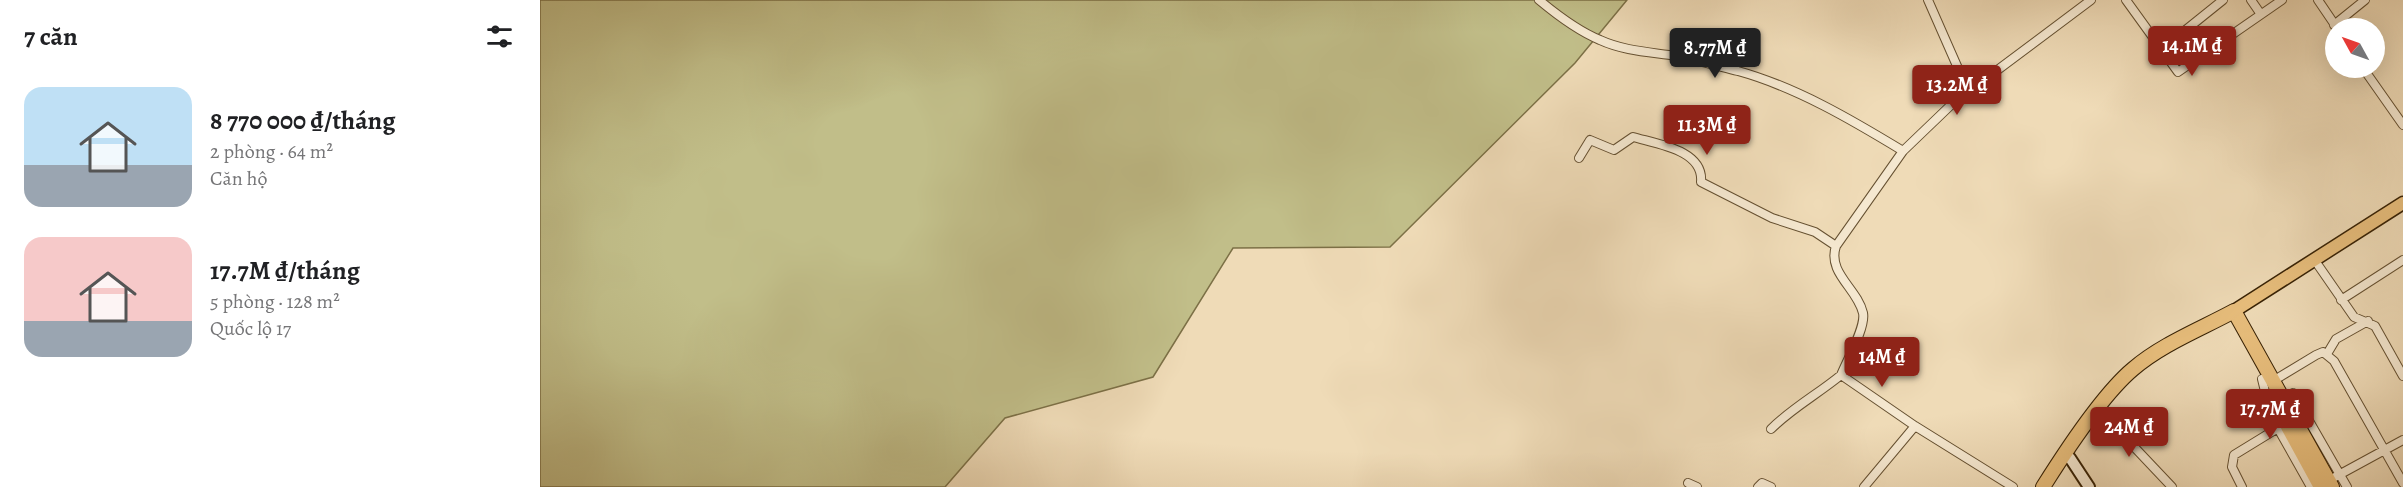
<!DOCTYPE html>
<html lang="vi">
<head>
<meta charset="utf-8">
<style>
	:root { --surface:#fff; --page:#f2f2f2; --text:#202124; --muted:#757577; --accent:#8f2418 }
	body { margin:0; font-family:Alegreya,serif; background:var(--page); color:var(--text); height:100vh; display:flex; flex-direction:column; font-size:22px; white-space:nowrap }
	* { box-sizing:border-box; margin:0 }
	p { font-size:20px; color:var(--muted) }
	.icon { flex:none; width:33px; height:33px; fill:none; stroke:currentColor; stroke-width:2; stroke-linecap:round; stroke-linejoin:round }
	.map { position:relative; flex:1; overflow:hidden }
	.details { display:flex; flex-direction:column; background:var(--surface); width:540px }
	.details>* { flex:none }
	.needle { width:39px; rotate:310deg }
	.buttons { position:absolute; left:1785px; top:18px; display:grid; gap:12px }
	.buttons a { display:grid; place-items:center; width:60px; height:60px; border-radius:50%; background:var(--surface); box-shadow:0 6px 24px #0002; font-size:30px }
	.price { position:absolute; translate:-50% -51px; padding:0 14px; border-radius:6px; background:var(--accent); color:#fff; font-size:20px; line-height:39px; filter:drop-shadow(0 2px 3px #0008) }
	.price::after { content:''; position:absolute; left:50%; top:36px; width:18px; height:14px; margin-left:-9px; background:inherit; clip-path:polygon(0 0,100% 0,50% 100%) }
	.price.current { background:#222; color:#fff }
	ul { padding:0; list-style:none }
	li { display:flex; align-items:center; gap:18px; height:150px; padding:0 24px }
	li span { display:grid; place-items:center; flex:none; width:168px; height:120px; border-radius:18px; color:#555 }
	li>.icon { margin-inline-start:auto }
	span .icon { width:72px; height:72px; fill:#fffc; stroke-width:1 }
	li b { font-size:26px }
	h2 { display:flex; justify-content:space-between; align-items:center; height:72px; padding:0 24px; font-size:26px }
	main { display:flex; flex:1; min-height:0 }
	.map>svg:first-child { display:block }
</style>
</head>
<body>
<main>
<section class="details">
<h2>7 căn<svg class="icon" aria-label="filters" viewBox="0 0 24 24"><path d="M4 7h16M4 17h16"/><circle cx="9" cy="7" r="2"/><circle cx="15" cy="17" r="2"/></svg></h2>
<ul>
<li><span style="background:linear-gradient(#bfe0f5 65%,#9aa5b1 0)"><svg class="icon" aria-label="home" viewBox="0 0 24 24"><path d="M3 11l9-7 9 7M6 9v11h12V9"/></svg></span><div><b>8 770 000 ₫/tháng</b><p>2 phòng · 64 m²</p><p>Căn hộ</p></div></li>
<li><span style="background:linear-gradient(#f6c9c9 70%,#9aa5b1 0)"><svg class="icon" aria-label="home" viewBox="0 0 24 24"><path d="M3 11l9-7 9 7M6 9v11h12V9"/></svg></span><div><b>17.7M ₫/tháng</b><p>5 phòng · 128 m²</p><p>Quốc lộ 17</p></div></li>
</ul>
</section>
<div class="map">
<svg width="1863" height="487" viewBox="0 0 1863 487">
	<rect width="100%" height="100%" fill="#efdbb7"/>
	<filter id="stains"><feTurbulence type="fractalNoise" baseFrequency=".00333" numOctaves="4"/><feColorMatrix values="0 0 0 0 .2 0 0 0 0 .09 0 0 0 0 .02 0 0 0 .5 -.17"/></filter>
	<radialGradient id="worn" r=".72"><stop offset=".6" stop-color="#630" stop-opacity="0"/><stop offset="1" stop-color="#630" stop-opacity=".3"/></radialGradient>
	<path fill="#c1be89" stroke="#7c7046" stroke-width="1.5" d="M0,0H1087L1035,63L850,247L693,248L613,377L465,418L405,487H0Z"/>
	<g fill="none" stroke-linecap="round" stroke-linejoin="round">
		<g stroke="#655031" stroke-width="10">
			<path id="street" d="M999,0C1017,15 1038,31 1060,40C1084,51 1110,52 1136,56C1157,60 1178,66 1198,71C1256,87 1312,120 1363,151
				M1388,0L1428,91
				M1586,0L1638,72L1742,0
				M1711,0L1720,13
				M1778,0L1797,28
				M1794,25L1825,0
				M1622,49L1683,0
				M1823,68L1863,125
				M1039,158L1050,140L1074,150L1093,137C1117,144 1164,150 1161,182L1232,218L1275,232L1296,246
				M1778,265L1814,317L1835,326L1863,376
				M1801,300L1863,260
				M1787,354L1796,339L1828,321
				M1722,379L1731,416L1771,487
				M1733,381L1776,355L1783,352L1794,361L1863,483
				M1753,393L1807,487
				M1562,413L1632,487
				M1231,429C1252,408 1278,394 1301,375
				M1795,477L1863,440
				M1148,483L1157,487
				M1218,487L1222,483L1231,487
				M1324,487L1375,426
				M1473,487L1375,426L1301,375C1307,360 1326,327 1323,313C1317,288 1287,273 1296,246L1363,151L1412,104L1551,0
				M1702,487L1692,467L1694,455L1738,428"/>
		</g>
		<g stroke="#372104" stroke-width="14">
			<path id="secondary" d="M1530,458L1549,487"/>
		</g>
		<g stroke="#372104" stroke-width="15">
			<path id="primary" d="M1694,311L1863,203"/>
		</g>
		<g stroke="#372104" stroke-width="16">
			<path id="highway" d="M1746,423L1781,487
				M1503,487C1525,452 1562,395 1593,369C1622,344 1661,329 1694,311L1792,487"/>
		</g>
		<use href="#street" stroke="#f5e8d0" stroke-width="8"/>
		<use href="#secondary" stroke="#f5e8d0" stroke-width="10"/>
		<use href="#primary" stroke="#e8be7c" stroke-width="12"/>
		<use href="#highway" stroke="#e8be7c" stroke-width="14"/>
	</g>
	<rect width="100%" height="100%" filter="url(#stains)"/>
	<rect width="100%" height="100%" fill="url(#worn)"/>
</svg>
<div class="buttons">
<a><svg class="needle" viewBox="-14 -14 28 28"><path d="M0-13l5 13h-10z" fill="#e53935"/><path d="M0 13l5-13h-10z" fill="#757577"/></svg></a>
</div>
<b class="price" style="left:1652px;top:77px">14.1M ₫</b>
<b class="price current" style="left:1175px;top:79px">8.77M ₫</b>
<b class="price" style="left:1417px;top:116px">13.2M ₫</b>
<b class="price" style="left:1167px;top:156px">11.3M ₫</b>
<b class="price" style="left:1342px;top:388px">14M ₫</b>
<b class="price" style="left:1730px;top:440px">17.7M ₫</b>
<b class="price" style="left:1589px;top:458px">24M ₫</b>
</div>
</main>
</body>
</html>
